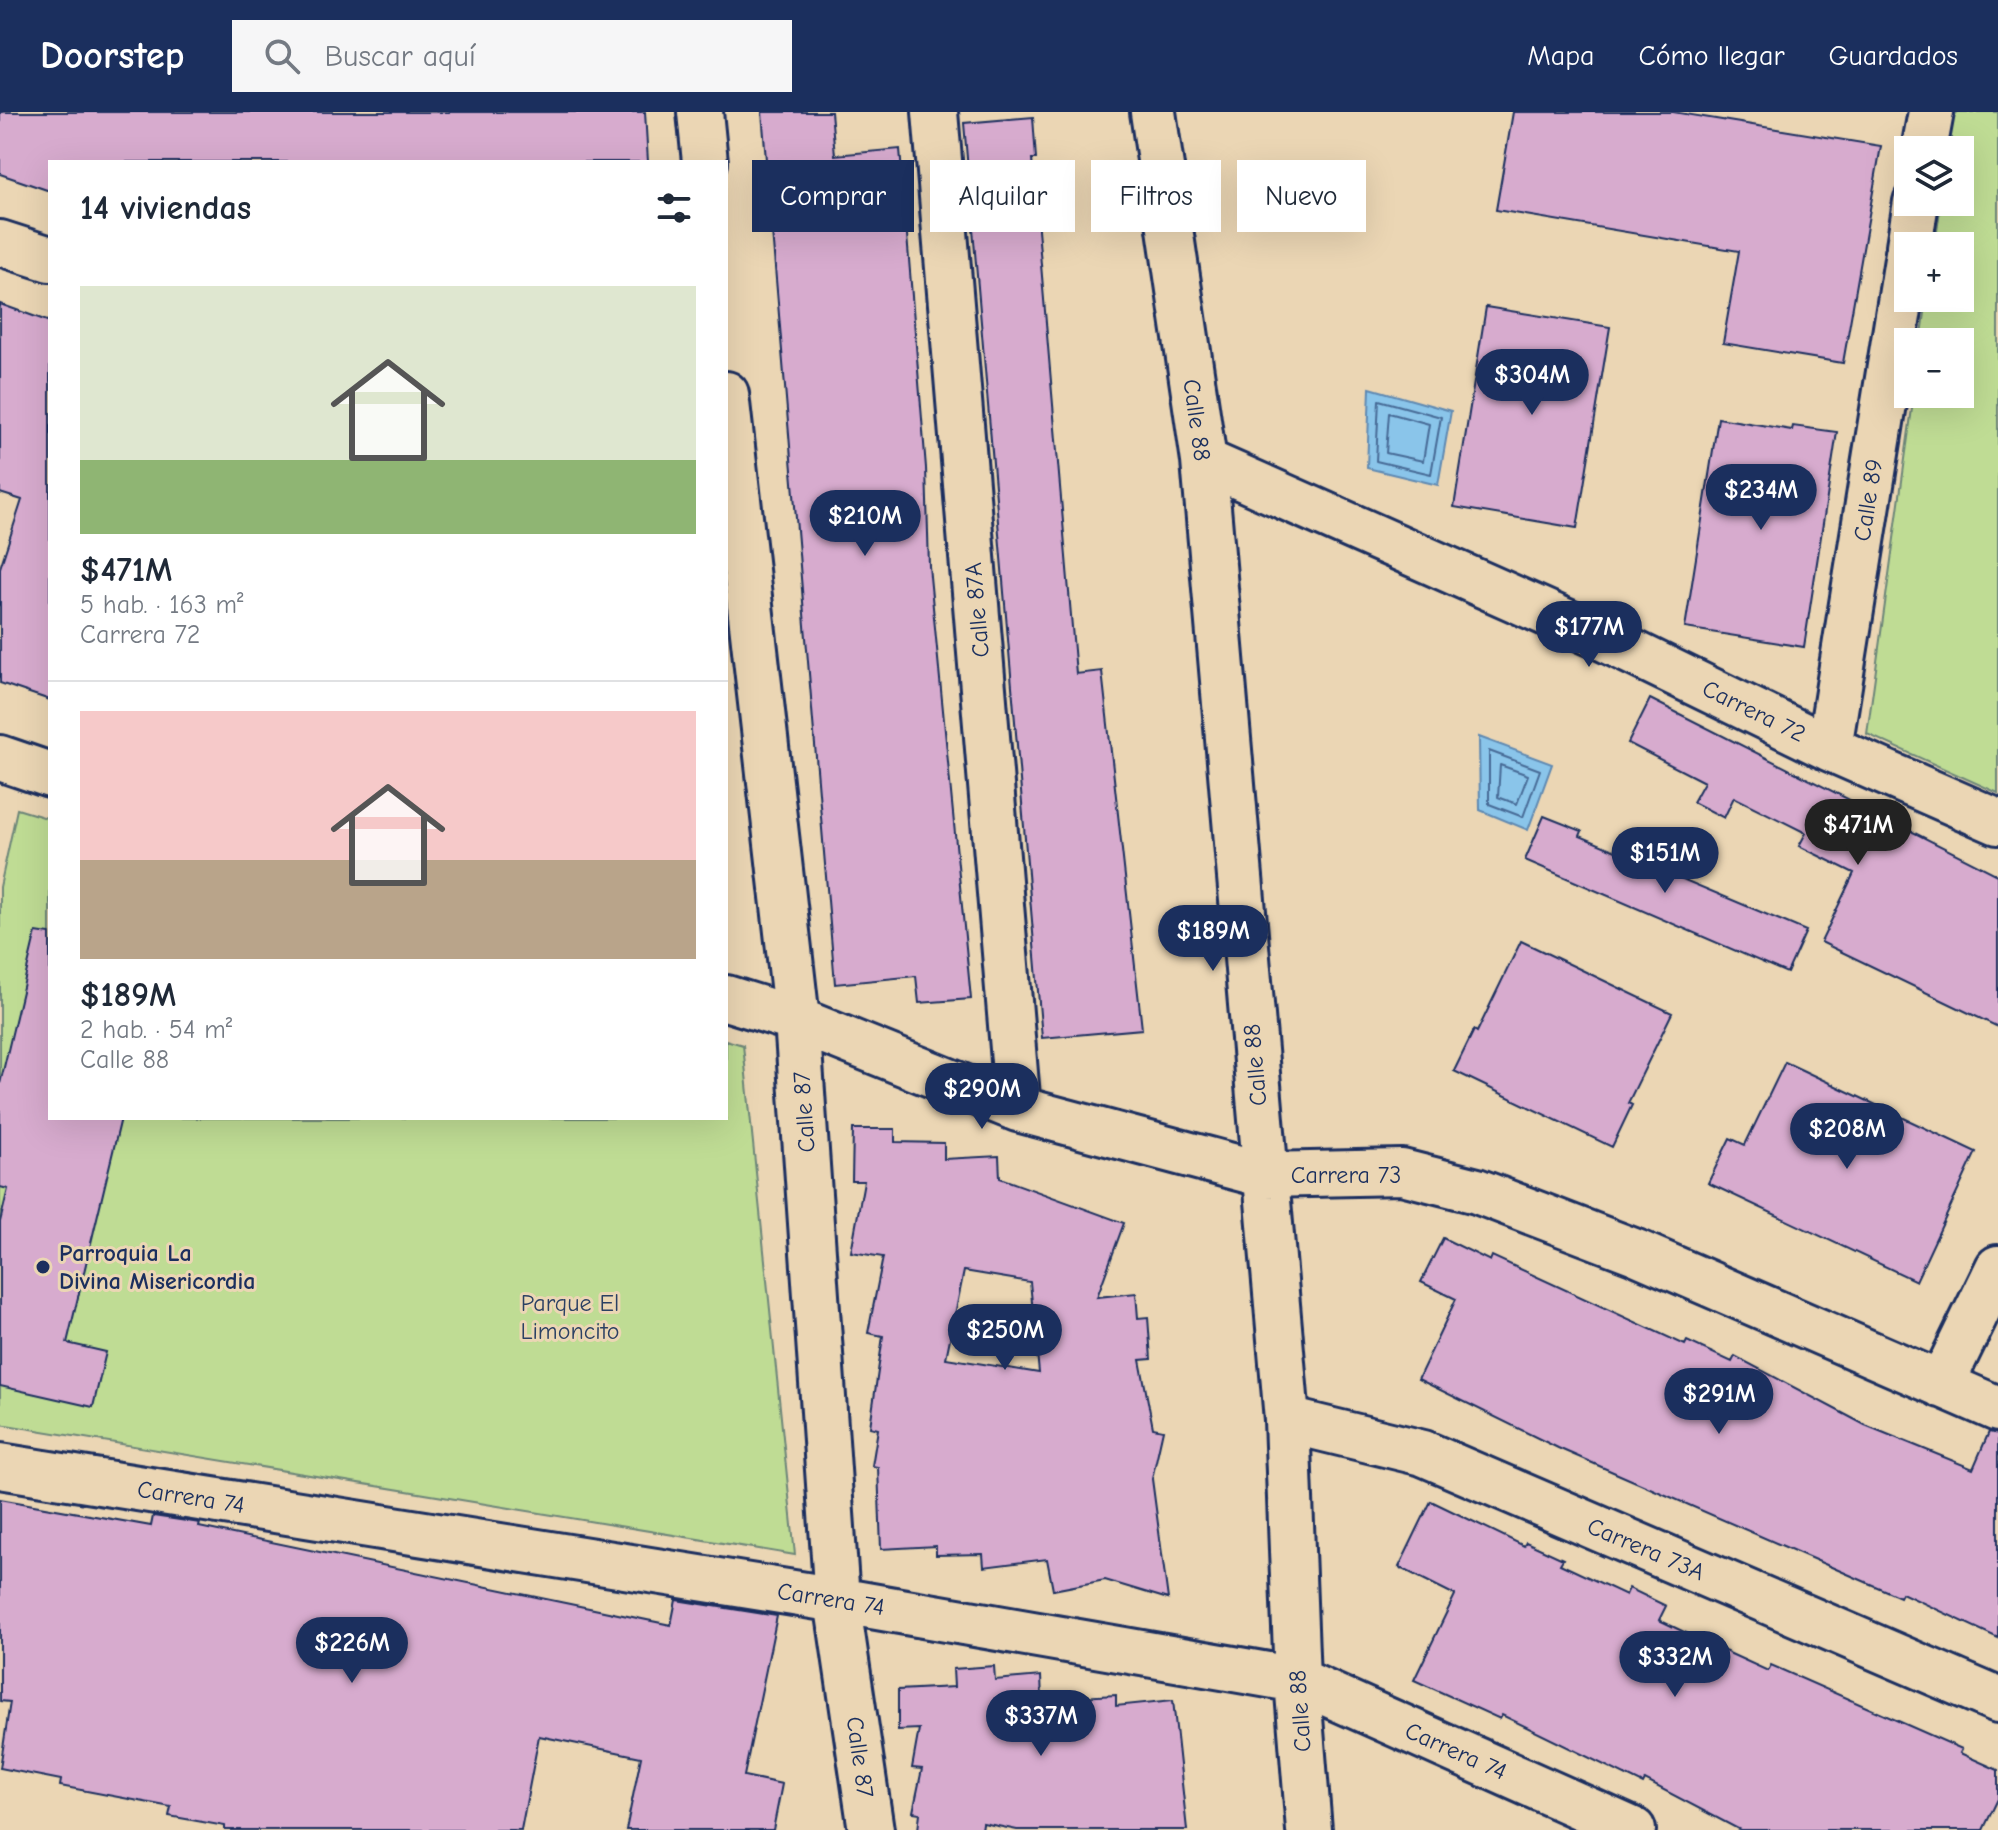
<!DOCTYPE html>
<html lang="es">
<head>
<meta charset="utf-8">
<style>
	:root { --surface:#fff; --page:#f6f6f7; --text:#1f2937; --muted:#747a83; --line:#e0e1e3; --accent:#1b2f5e }
	body { margin:0; font-family:"Comic Neue",sans-serif; background:var(--page); color:var(--text); height:100vh; display:flex; flex-direction:column; font-size:30px; white-space:nowrap }
	* { box-sizing:border-box; margin:0 }
	p { font-size:26px; color:var(--muted) }
	.icon { flex:none; width:44px; height:44px; fill:none; stroke:currentColor; stroke-width:2; stroke-linecap:round; stroke-linejoin:round }
	.map { position:relative; flex:1; overflow:hidden }
	.side { position:absolute; left:48px; top:48px; width:680px; height:960px; display:flex; flex-direction:column; background:var(--surface); border-radius:0px; box-shadow:0 8px 32px #0002 }
	.side>* { flex:none }
	.hud { position:absolute; left:752px; top:48px; width:760px; height:72px; display:flex; gap:16px }
	.tools { position:absolute; left:1894px; top:24px; display:grid; gap:16px }
	.tools a { display:grid; place-items:center; width:80px; height:80px; border-radius:0px; background:var(--surface); box-shadow:0 8px 32px #0002; font-size:40px }
	.price { position:absolute; translate:-50% -68px; padding:0 18px; border-radius:28px; background:var(--accent); color:#fff; font-size:26px; line-height:52px; filter:drop-shadow(0 2px 4px #0008) }
	.price::after { content:''; position:absolute; left:50%; top:48px; width:24px; height:18px; margin-left:-12px; background:inherit; clip-path:polygon(0 0,100% 0,50% 100%) }
	.price.current { background:#222; color:#fff }
	ul { padding:0; list-style:none }
	li { display:grid; align-content:center; gap:16px; height:424px; padding:0 32px }
	li+li { border-top:2px solid var(--line) }
	li span { display:grid; place-items:center; height:248px; border-radius:0px; color:#555 }
	li>.icon { margin-inline-start:auto }
	span .icon { width:144px; height:144px; fill:#fffc; stroke-width:1 }
	li b { font-size:34px }
	h2 { display:flex; justify-content:space-between; align-items:center; height:96px; padding:0 32px; font-size:34px }
	.chip { padding:0 28px; border-radius:0px; background:var(--surface); box-shadow:0 8px 32px #0002; font-size:28px; line-height:72px }
	.chip.current { background:var(--accent); color:#fff }
	header { display:flex; align-items:center; gap:48px; box-sizing:border-box; height:112px; padding:0 40px; background:var(--accent); color:#fff }
	header strong { font-size:38px }
	nav { display:flex; gap:44px; margin-inline-start:auto; font-size:28px }
	.search { width:560px; height:72px; background:var(--page); display:flex; align-items:center; gap:20px; box-sizing:border-box; padding:0 28px; border-radius:0px; color:var(--muted); font-size:30px }
	.map>svg:first-child { display:block }
</style>
</head>
<body>
<header>
<strong>Doorstep</strong>
<div class="search"><svg class="icon" aria-label="search" viewBox="0 0 24 24"><circle cx="10" cy="10" r="6"/><path d="M15 15l6 6"/></svg>Buscar aquí</div>
<nav><a>Mapa</a><a>Cómo llegar</a><a>Guardados</a></nav>
</header>
<div class="map">
<svg width="1998" height="1718" viewBox="0 0 1998 1718">
	<rect width="100%" height="100%" fill="#ebd6b4"/>
	<filter id="ink" filterUnits="userSpaceOnUse"><feTurbulence type="fractalNoise" baseFrequency=".0125" numOctaves="2"/><feDisplacementMap in="SourceGraphic" scale="16" xChannelSelector="R" yChannelSelector="G"/><feConvolveMatrix kernelMatrix="1 2 1 2 8 2 1 2 1" color-interpolation-filters="sRGB"/></filter>
	<g filter="url(#ink)">
		<path fill="#bfdc94" stroke="#6d8679" stroke-width="2" d="M1958,0H1998V681L1867,622L1914,282H1960V230H1921L1927,186H1960V134H1935L1941,90H1960V38H1948L1953,4Z
			M17,697L50,707V1006H726V928L743,933L795,1443L0,1312V775Z"/>
		<path fill="#8ac5ea" stroke="#5e89b2" stroke-width="2" d="M1370,276L1451,299L1438,373L1367,356Z
			M1479,625L1552,652L1528,718L1480,698Z"/>
		<g fill="none" stroke-linecap="round" stroke-linejoin="round">
			<path stroke="#476b96" stroke-width="2" d="M1379,288L1441,305L1431,362L1376,349Z
				M1389,301L1429,312L1423,349L1386,341Z
				M1489,639L1540,658L1523,705L1489,692Z
				M1500,653L1528,663L1517,692L1498,685Z"/>
		</g>
		<path fill="#d7abce" stroke="#1b2f5e" stroke-width="2" fill-rule="evenodd" d="M0,0H645L648,50H50V79L0,62Z
			M762,0H831L835,43L900,37L926,356L929,454L971,887L919,891L916,864L835,872Z
			M1513,0H1673L1881,34L1843,251L1723,231L1739,139L1496,98Z
			M1033,5L1036,47H1032L1076,562L1102,559L1142,917L1042,926L964,11Z
			M0,192L50,210V588L0,571V456L22,388L0,381Z
			M1486,195L1610,215L1577,416L1454,395Z
			M1718,306L1792,318L1793,314L1837,320L1804,535L1685,516Z
			M1650,587L1998,763V915L1821,830L1854,761L1799,734L1806,721L1734,685L1724,706L1693,690L1704,670L1628,631Z
			M1544,704L1582,719L1580,724L1806,819L1787,861L1525,748Z
			M36,820L50,822V1006H121L67,1231L106,1240L93,1295L0,1274V1110L8,1077L0,1075V972Z
			M1521,829L1672,901L1628,991L1632,993L1612,1035L1454,959L1474,918L1477,920Z
			M1785,950L1976,1040L1916,1169L1708,1071L1730,1026L1745,1033Z
			M853,1017H895V1030L944,1031V1047L999,1044L1000,1066L1124,1111L1097,1185L1136,1181L1138,1206L1148,1205L1151,1247L1140,1248L1153,1316L1163,1318L1152,1367L1168,1487L1105,1468L1053,1478L1047,1447L984,1455L983,1442L936,1443V1434L881,1437L878,1355L872,1354L878,1317L870,1315L883,1224L868,1221L883,1145L851,1140L864,1069H852ZM964,1159L1030,1170L1039,1261L946,1246Z
			M1443,1126L1490,1149L1492,1144L1685,1233L1687,1229L1732,1250L1735,1244L1865,1313L1973,1357L1989,1320L1998,1322V1526L1902,1481L1900,1485L1852,1464L1558,1336L1418,1267L1456,1187L1421,1170Z
			M0,1387L151,1414L153,1404L200,1411L199,1415L671,1513L676,1488L777,1504L744,1664L782,1672L773,1718H626L641,1645L539,1624L521,1718H225V1714L169,1704L171,1695L60,1674L61,1668L0,1656L10,1590L0,1589Z
			M1431,1389L1524,1434L1526,1430L1563,1447L1560,1452L1626,1483L1629,1476L1666,1494L1659,1508L1720,1537L1768,1559L1771,1553L1962,1637L1960,1641L1998,1658V1687L1983,1718H1740L1645,1668L1643,1672L1502,1603L1500,1607L1414,1568L1455,1483L1399,1455Z
			M994,1554L995,1568L1041,1564L1042,1587L1116,1583V1594L1173,1588L1187,1718H1017L983,1711L982,1718H918L920,1701L913,1700L922,1657L912,1656L919,1617L898,1618V1578L954,1575L953,1557Z"/>
		<g fill="none" stroke-linecap="round" stroke-linejoin="round">
			<g stroke="#1b2f5e" stroke-width="50">
				<path id="minor" d="M700,0L705,50
					M935,0L1018,997
					M1153,0L1204,349L1287,1308L1297,1568L1309,1718
					M1924,38L1931,0
					M0,131L50,147
					M1909,134L1916,90
					M726,282L797,908L837,1488L871,1718
					M1204,349L1605,527L1829,636L1998,710
					M1829,636L1908,141
					M0,646L50,663
					M726,886L797,908L1018,997L1265,1063L1402,1060L1477,1079L1636,1140L1998,1297
					M1941,1273L1998,1156
					M1287,1308L1423,1341L1998,1588
					M0,1354L837,1488L1297,1568L1633,1718"/>
			</g>
			<use href="#minor" stroke="#ebd6b4" stroke-width="44"/>
		</g>
	</g>
	<circle fill="#1b2f5e" stroke="#ebd6b4" stroke-width="3" cx="43" cy="1155" r="8"/>
	<g text-anchor="middle" stroke-width="6" stroke-linejoin="round" paint-order="stroke">
		<g font-size="24" fill="#1b2f5e" stroke="#ebd6b4">
			<text transform="translate(1197 308) rotate(82)" y="8">Calle 88</text>
			<text transform="translate(1868 388) rotate(-81)" y="8">Calle 89</text>
			<text transform="translate(977 498) rotate(-95)" y="8">Calle 87A</text>
			<text transform="translate(1754 599) rotate(26)" y="8">Carrera 72</text>
			<text transform="translate(1255 953) rotate(-95)" y="8">Calle 88</text>
			<text transform="translate(804 1000) rotate(-94)" y="8">Calle 87</text>
			<text x="1346" y="1071">Carrera 73</text>
			<text transform="translate(191 1385) rotate(9)" y="8">Carrera 74</text>
			<text transform="translate(1646 1437) rotate(23)" y="8">Carrera 73A</text>
			<text transform="translate(831 1487) rotate(9)" y="8">Carrera 74</text>
			<text transform="translate(1300 1599) rotate(-94)" y="8">Calle 88</text>
			<text transform="translate(1456 1639) rotate(24)" y="8">Carrera 74</text>
			<text transform="translate(860 1645) rotate(82)" y="8">Calle 87</text>
		</g>
		<g font-size="24" font-weight="bold" fill="#1b2f5e" stroke="#ebd6b4" text-anchor="start">
			<text x="59" y="1149">Parroquia La<tspan x="59" dy="28">Divina Misericordia</tspan></text>
		</g>
		<g font-size="24" fill="#2b4063" stroke="#ebd6b4">
			<text x="570" y="1199">Parque El<tspan x="570" dy="28">Limoncito</tspan></text>
		</g>
	</g>
</svg>
<div class="tools">
<a><svg class="icon" aria-label="layers" viewBox="0 0 24 24"><path d="M12 4l9 5-9 5-9-5zM3 14l9 5 9-5"/></svg></a>
<a>+</a>
<a>−</a>
</div>
<b class="price" style="left:1532px;top:305px">$304M</b>
<b class="price" style="left:1761px;top:420px">$234M</b>
<b class="price" style="left:865px;top:446px">$210M</b>
<b class="price" style="left:1589px;top:557px">$177M</b>
<b class="price current" style="left:1858px;top:755px">$471M</b>
<b class="price" style="left:1665px;top:783px">$151M</b>
<b class="price" style="left:1213px;top:861px">$189M</b>
<b class="price" style="left:982px;top:1019px">$290M</b>
<b class="price" style="left:1847px;top:1059px">$208M</b>
<b class="price" style="left:1005px;top:1260px">$250M</b>
<b class="price" style="left:1719px;top:1324px">$291M</b>
<b class="price" style="left:352px;top:1573px">$226M</b>
<b class="price" style="left:1675px;top:1587px">$332M</b>
<b class="price" style="left:1041px;top:1646px">$337M</b>
<div class="hud">
<a class="chip current">Comprar</a>
<a class="chip">Alquilar</a>
<a class="chip">Filtros</a>
<a class="chip">Nuevo</a>
</div>
<section class="side">
<h2>14 viviendas<svg class="icon" aria-label="filters" viewBox="0 0 24 24"><path d="M4 7h16M4 17h16"/><circle cx="9" cy="7" r="2"/><circle cx="15" cy="17" r="2"/></svg></h2>
<ul>
<li><span style="background:linear-gradient(#dfe7d0 70%,#8fb573 0)"><svg class="icon" aria-label="home" viewBox="0 0 24 24"><path d="M3 11l9-7 9 7M6 9v11h12V9"/></svg></span><div><b>$471M</b><p>5 hab. · 163 m²</p><p>Carrera 72</p></div></li>
<li><span style="background:linear-gradient(#f6c9c9 60%,#b9a48a 0)"><svg class="icon" aria-label="home" viewBox="0 0 24 24"><path d="M3 11l9-7 9 7M6 9v11h12V9"/></svg></span><div><b>$189M</b><p>2 hab. · 54 m²</p><p>Calle 88</p></div></li>
</ul>
</section>
</div>
</body>
</html>
